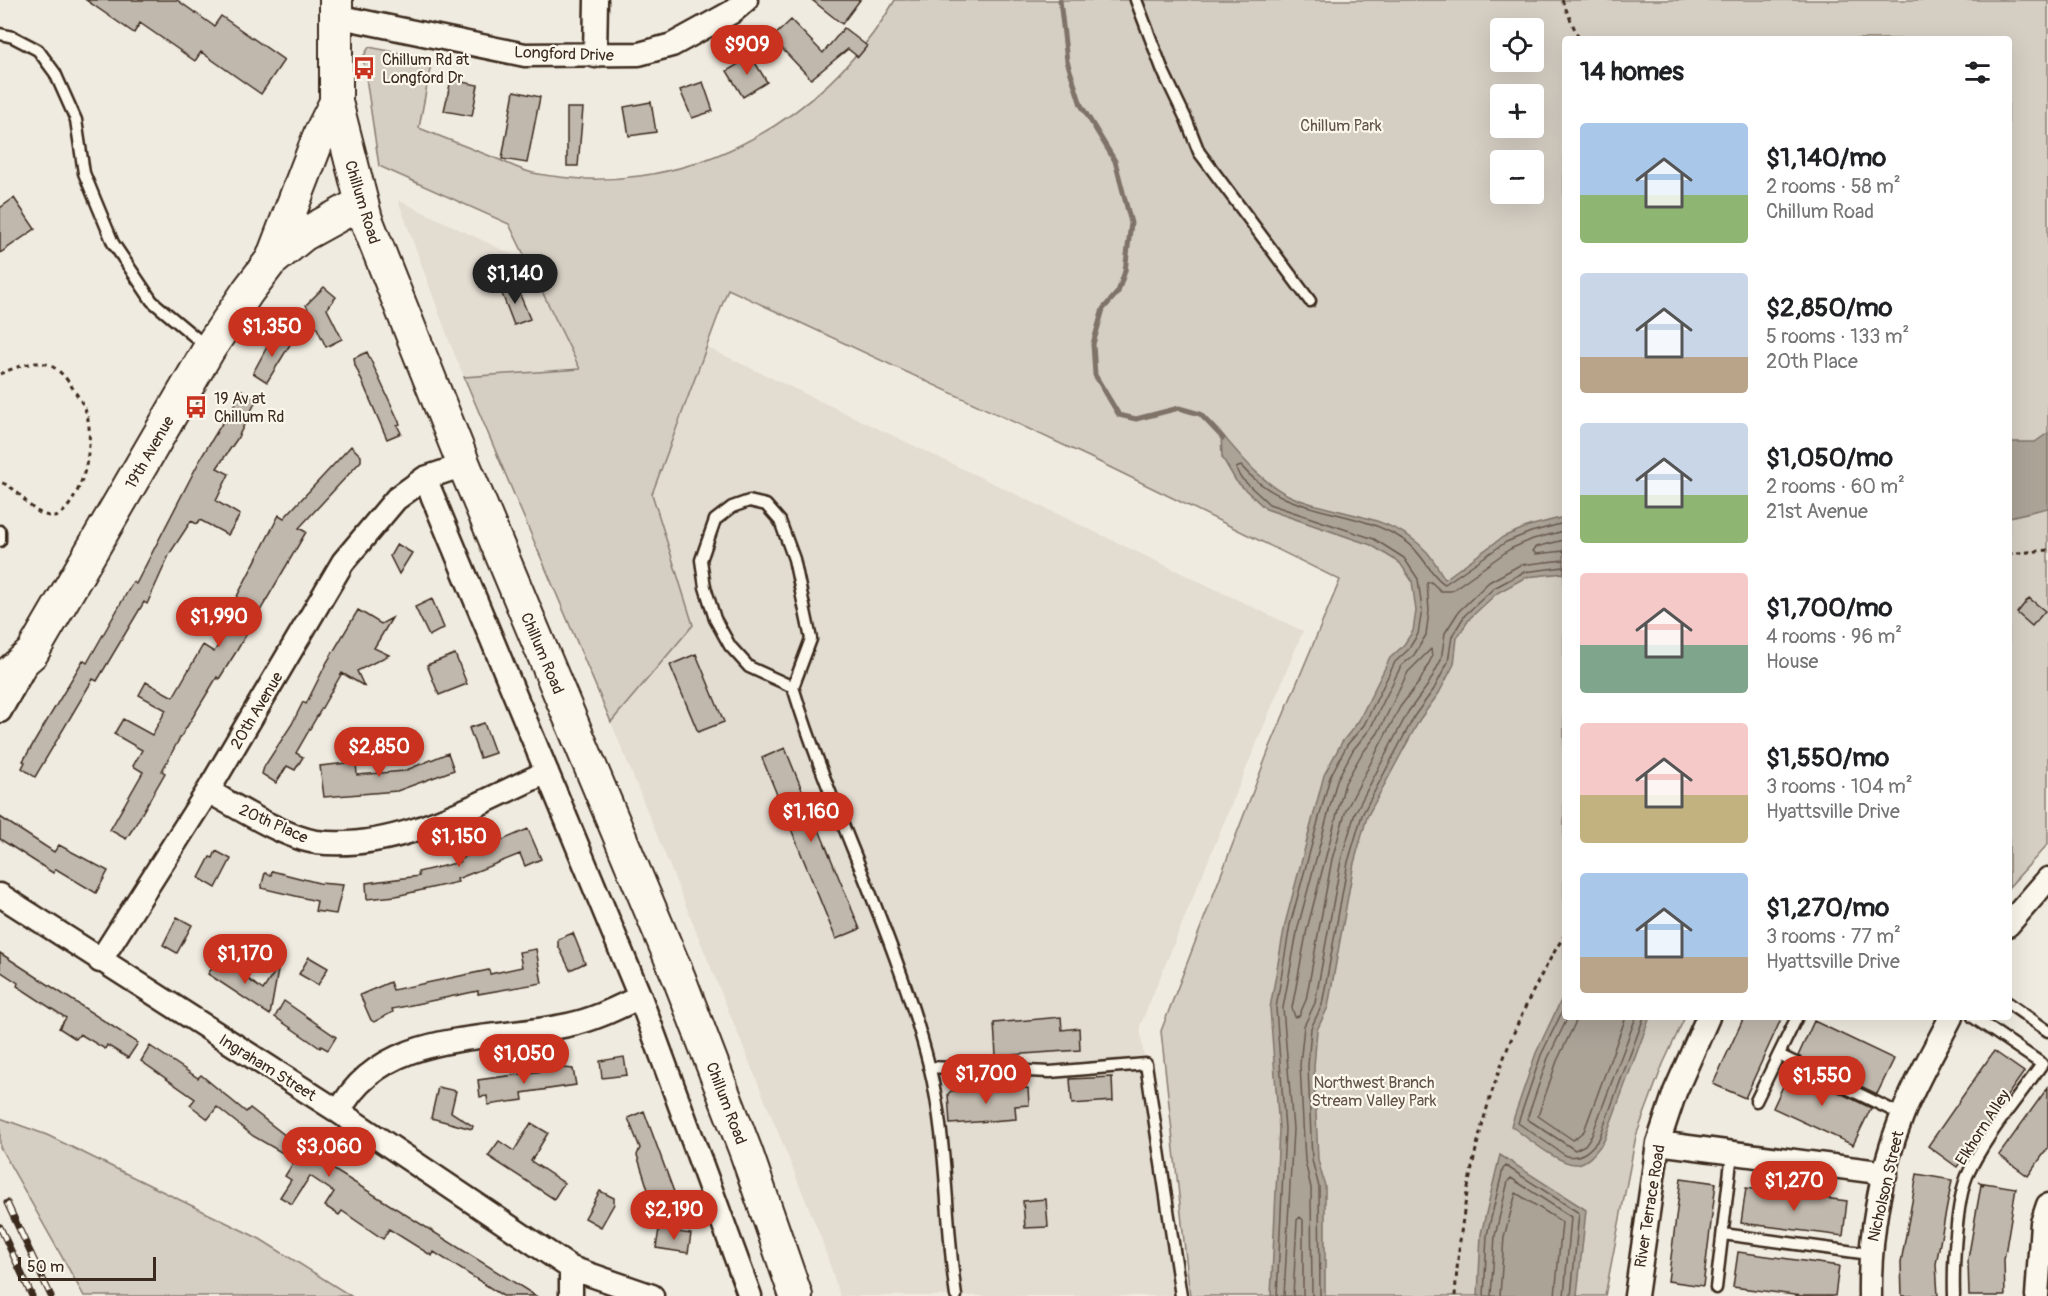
<!DOCTYPE html>
<html lang="en">
<head>
<meta charset="utf-8">
<style>
	:root { --surface:#fff; --page:#f2f2f2; --text:#202124; --muted:#757577; --accent:#c8321e }
	body { margin:0; font-family:Pangolin,sans-serif; background:var(--page); color:var(--text); height:100vh; display:flex; flex-direction:column; font-size:22px; white-space:nowrap }
	* { box-sizing:border-box; margin:0 }
	p { font-size:20px; color:var(--muted) }
	.icon { flex:none; width:33px; height:33px; fill:none; stroke:currentColor; stroke-width:2; stroke-linecap:round; stroke-linejoin:round }
	.map { position:relative; flex:1; overflow:hidden }
	.side { position:absolute; left:1562px; top:36px; width:450px; height:984px; display:flex; flex-direction:column; background:var(--surface); border-radius:6px; box-shadow:0 6px 24px #0002 }
	.side>* { flex:none }
	.buttons { position:absolute; left:1490px; top:18px; display:grid; gap:12px }
	.buttons a { display:grid; place-items:center; width:54px; height:54px; border-radius:6px; background:var(--surface); box-shadow:0 6px 24px #0002; font-size:30px }
	.scale { position:absolute; left:18px; bottom:15px; width:138px; box-sizing:border-box; padding-left:6px; border:3px solid #3b2a1e; border-top:0; font-size:16px; line-height:21px; white-space:nowrap; color:#3b2a1e; -webkit-text-stroke:4px #fbf7ec; paint-order:stroke }
	.price { position:absolute; translate:-50% -51px; padding:0 14px; border-radius:21px; background:var(--accent); color:#fff; font-size:20px; line-height:39px; filter:drop-shadow(0 2px 3px #0008) }
	.price::after { content:''; position:absolute; left:50%; top:36px; width:18px; height:14px; margin-left:-9px; background:inherit; clip-path:polygon(0 0,100% 0,50% 100%) }
	.price.on { background:#222; color:#fff }
	ul { padding:0; list-style:none }
	li { display:flex; align-items:center; gap:18px; height:150px; padding:0 18px }
	li span { display:grid; place-items:center; flex:none; width:168px; height:120px; border-radius:6px; color:#555 }
	li>.icon { margin-inline-start:auto }
	span .icon { width:72px; height:72px; fill:#fffc; stroke-width:1 }
	li b { font-size:26px }
	h2 { display:flex; justify-content:space-between; align-items:center; height:72px; padding:0 18px; font-size:26px }
	.map>svg:first-child { display:block }
</style>
</head>
<body>
<div class="map">
<svg width="2048" height="1296" viewBox="0 0 2048 1296">
	<rect width="100%" height="100%" fill="#f0ebe0"/>
	<filter id="ink" filterUnits="userSpaceOnUse"><feTurbulence type="fractalNoise" baseFrequency=".0167" numOctaves="2"/><feDisplacementMap in="SourceGraphic" scale="12" xChannelSelector="R" yChannelSelector="G"/><feConvolveMatrix kernelMatrix="1 2 1 2 8 2 1 2 1" color-interpolation-filters="sRGB"/></filter>
	<g filter="url(#ink)">
		<path fill="#e2dcd1" d="M398,200L1303,631L1140,1026L1174,1296H840L821,1238L611,722L451,346Z"/>
		<path fill="#d5cec3" stroke="#887c70" stroke-width="1.5" fill-rule="evenodd" d="M895,0H2048V844L2009,887L2008,39H1564V1017H1685L1663,1064L1636,1136L1605,1296H1190L1161,1031L1270,747L1340,580L1089,457L728,289L652,494L693,625L611,722L464,377L580,369L509,224L379,166L363,57L369,47L432,59L419,128C444,138 470,148 495,158C507,163 520,170 533,173C680,202 822,125 895,0ZM1500,28H1533V62H1500ZM1500,94H1533V128H1500ZM1500,160H1533V194H1500Z
			M0,1118L47,1135L260,1239L351,1296H84L0,1147Z"/>
		<path fill="#aca397" stroke="#7f7367" stroke-width="1.5" d="M1221,433C1243,459 1264,486 1297,499C1340,515 1394,515 1427,552C1434,560 1439,570 1445,579L1503,537L1529,526L1564,517V573L1526,577L1497,593L1470,618L1457,638L1454,664L1439,693L1420,719L1367,817L1354,863L1328,1007L1317,1030L1314,1067L1318,1160L1325,1186V1296H1271L1279,1129L1270,1008L1285,924L1324,775L1342,742L1358,722L1390,658L1403,646L1413,631L1416,611L1412,581L1400,563L1371,545L1266,509L1236,481L1222,457Z
			M2048,433V508L2009,517V442H2035Z
			M1564,994V1017H1650L1604,1141C1597,1150 1588,1164 1575,1164C1558,1164 1525,1136 1511,1126L1536,1053Z
			M1500,1155L1586,1210L1577,1296H1478L1481,1234Z"/>
		<g fill="none" stroke-linecap="round" stroke-linejoin="round">
			<path stroke="#685a4e" stroke-width="1.5" d="M1564,540L1536,547L1533,551L1536,554L1564,551
				M1431,649L1432,657L1420,681L1400,707L1346,810L1332,859L1306,1000L1299,1016L1295,1017L1292,1008L1307,929L1345,783L1361,755L1378,733L1408,672Z
				M1564,1008L1541,1055L1518,1123L1566,1156C1582,1159 1590,1150 1599,1139L1644,1017
				M1568,1017L1548,1058L1527,1119L1575,1150L1585,1145L1592,1135L1636,1017
				M1578,1017L1557,1061L1538,1116L1573,1140L1584,1131L1626,1017
				M1277,1296L1285,1129L1276,1008L1290,925L1330,777L1347,745L1364,725L1395,662L1408,650L1418,634L1422,610L1418,579L1404,558L1374,539L1269,504L1240,477L1236,468L1241,466C1289,520 1351,505 1404,540C1421,550 1431,577 1445,584L1506,542L1531,532L1564,523
				M1284,1296L1293,1129L1283,1008L1298,927L1337,780L1353,750L1370,729L1401,666L1414,655L1426,635L1429,611L1427,583L1431,582L1441,591H1451L1510,549L1533,539L1564,531
				M1293,1296L1297,1220L1300,1217L1303,1220V1296
				M1312,1296L1311,1188L1305,1161L1300,1065L1304,1026L1315,1003L1341,860L1355,813L1408,712L1428,685L1441,660L1445,633L1459,611L1489,582L1520,565L1564,560
				M1320,1296L1319,1187L1312,1160L1308,1066L1311,1028L1322,1005L1348,862L1362,815L1415,715L1434,689L1448,662L1452,636L1465,615L1494,588L1524,572L1564,567
				M1484,1296L1487,1235L1503,1169L1506,1166L1579,1213L1571,1296
				M1491,1296L1495,1236L1508,1181L1511,1178L1571,1217L1564,1296
				M1500,1296L1504,1237L1516,1193L1562,1222L1555,1296"/>
			<path stroke="#7f7367" stroke-width="5" d="M1060,0L1067,61L1081,105L1115,161L1131,223L1125,271L1118,292L1103,309L1093,344L1095,375L1119,415L1136,419L1179,408L1200,414L1223,438"/>
		</g>
		<path fill="#c0b8ad" stroke="#3b2a1e" stroke-width="1.5" d="M86,0H177L214,26L221,16L284,60L261,94L201,52L195,61L140,23L134,33Z
			M812,0H860L842,24Z
			M791,20L823,53L844,28L867,46L858,57L848,49L811,79L772,38Z
			M751,56L767,82L743,97L727,71Z
			M451,80L478,85L472,116L444,111Z
			M703,82L713,111L692,118L680,90Z
			M514,91L540,97L527,163L502,159Z
			M651,102L656,132L629,136L624,107Z
			M567,108H583L578,166H567Z
			M14,198L35,229L0,253V208Z
			M514,262L530,274L520,287L505,275Z
			M516,285L530,319L514,325L501,291Z
			M324,287L336,297L327,309L342,339L326,347L306,305Z
			M274,334L291,343L267,382L253,373Z
			M367,352L400,424L397,425L401,433L387,439L355,365L354,358Z
			M242,390L256,401L237,439L217,468L229,474L216,501L240,515L228,535L200,520L197,524L191,521L170,553L147,604L144,602L97,681L93,679L35,777L22,768L25,762L23,761L83,660L87,663L133,582L136,584L202,456L224,420L226,422Z
			M351,446L361,456V461L299,528L306,532L236,652L219,679L217,677L177,743L162,771L165,773L134,827L126,839L110,830L143,772L133,766L142,750L114,734L123,719L152,735L166,710L139,695L146,682L173,697L203,645L214,652L237,612L231,608L279,515L284,518Z
			M397,544L412,553L399,574L390,556Z
			M2029,598L2045,611L2032,626L2017,613Z
			M432,599L444,628L429,636L415,607Z
			M358,610L381,624L392,618L374,648L389,655L357,671L364,686L342,673L296,753L303,757L295,770L287,766L276,783L262,774L264,767L292,724L303,702L306,704L327,662Z
			M455,654L467,684L439,695L427,665Z
			M696,654L724,722L698,732L670,665Z
			M484,723L495,753L480,758L469,728Z
			M785,748L807,802L815,799L822,817L815,820L860,929L836,939L762,758Z
			M448,753L454,770L397,791L324,797L320,766L356,762L357,775L404,771Z
			M0,817L54,852L59,845L108,871L96,893L56,869L53,873L0,839Z
			M528,829L541,859L525,866L520,854L457,879L458,882L396,896L367,899L366,883L419,876L418,872L460,862L459,860L466,856Z
			M216,851L231,859L216,888L199,878L210,857L213,858Z
			M272,871L319,883L343,885L336,914L315,911L317,901L261,888L265,873L271,875Z
			M177,917L192,925L177,953L163,945Z
			M573,933L585,963L570,970L558,945V939Z
			M536,949L542,983L478,994V991L392,1009L393,1012L374,1022L371,1020L360,995L390,982L393,990L489,970L490,974L522,967L519,952Z
			M0,953L138,1043L128,1058L107,1045L105,1049L80,1034L76,1039L59,1028L66,1018L17,986L18,983L0,971Z
			M309,957L328,968L318,985L299,974Z
			M219,958L263,990L279,965L270,1015L208,974Z
			M284,1001L336,1037L328,1050L321,1046L320,1048L275,1017Z
			M1061,1017L1062,1030L1079,1028L1080,1050L996,1056L994,1023Z
			M1744,1017H1782L1745,1098L1713,1084Z
			M1814,1021L1894,1059L1877,1094L1798,1056Z
			M150,1046L198,1078L201,1075L246,1112L250,1108L295,1143L296,1141L318,1154L315,1158L536,1296H503L434,1252L432,1256L389,1229L383,1239L342,1211L339,1215L325,1206L334,1192L310,1176L292,1204L280,1197L291,1180L285,1176L295,1160L253,1136L217,1107L208,1119L190,1105L195,1099L141,1061Z
			M1994,1051L2024,1072L1957,1167L1928,1146Z
			M624,1057L627,1075L602,1078L600,1061Z
			M565,1068L573,1069L576,1085L522,1093L523,1100L488,1105L487,1096L480,1097L478,1080Z
			M1791,1069L1871,1108L1853,1145L1773,1108Z
			M1112,1077L1113,1101L1072,1104L1070,1079Z
			M438,1087L456,1091L451,1112L473,1126L472,1129L431,1118Z
			M2048,1087V1148L2028,1176L1999,1155Z
			M1028,1088L1029,1105L1015,1106L1016,1119L950,1124L948,1094L951,1091Z
			M644,1111L674,1192L672,1196L652,1202L637,1155L640,1148L628,1118Z
			M531,1123L548,1133L531,1161L564,1183L554,1199L488,1156L499,1141L514,1151Z
			M1917,1174L1952,1180L1936,1264L1938,1296H1902L1901,1262Z
			M1681,1178L1716,1183L1703,1286L1668,1281Z
			M1978,1182L2016,1188L2004,1260L2005,1296H1969L1968,1259L1981,1185L1984,1186Z
			M1746,1188L1847,1201L1843,1236L1741,1223Z
			M600,1191L614,1198V1204L601,1227L585,1218Z
			M1046,1199L1048,1227L1025,1228L1023,1201Z
			M659,1229L691,1234L688,1253L656,1248Z
			M1738,1252L1839,1266L1835,1296H1802L1733,1287Z"/>
		<g fill="none" stroke-linecap="round" stroke-linejoin="round">
			<g stroke="#3b2a1e" stroke-width="15">
				<path id="lane" d="M1136,0L1163,71L1186,119L1199,152L1310,301
					M0,34L13,37L38,50L55,73L76,120L84,173L113,243L152,301L207,347
					M0,531V541
					M793,687L811,639L794,559L780,521L766,505L749,501L732,507L715,520L701,560L705,587L715,619L730,646L749,667L793,687C832,815 896,935 929,1065C948,1140 945,1220 956,1296
					M2008,1003L2048,1031
					M1779,1055L1902,1115
					M929,1067L1050,1072L1146,1064L1181,1296
					M1756,1101L1797,1017
					M1723,1234L1869,1254
					M1716,1288L1732,1153
					M1954,1296C1953,1266 1956,1203 1967,1176C1985,1136 2017,1100 2042,1064L1973,1017"/>
			</g>
			<g stroke="#3b2a1e" stroke-width="27">
				<path id="street" d="M336,16L525,55L639,54L672,45L732,12L746,0
					M595,56L596,0
					M425,478L640,997L750,1296
					M0,711L24,668
					M208,791C237,807 284,837 316,842C397,852 476,804 547,772
					M0,895L339,1112L571,1268V1296
					M2008,925L2048,879
					M100,961L208,791L343,562L396,499L425,478L464,465
					M339,1112C382,1028 491,1042 568,1025C594,1020 617,1008 640,997
					M1658,1143L1886,1173
					M571,1268L652,1296
					M1636,1296L1658,1143L1675,1092L1708,1017
					M1870,1296C1869,1237 1880,1172 1902,1116C1915,1082 1935,1049 1951,1017
					M2037,1296L2042,1223L2048,1205"/>
			</g>
			<g stroke="#3b2a1e" stroke-width="36">
				<path id="secondary" d="M336,0V102L366,219L464,465L679,978L746,1152L796,1296
					M272,259L320,134L336,102
					M0,681L32,653L209,349L248,291L270,262L303,235L361,203"/>
			</g>
			<path stroke="#3b2a1e" stroke-width="3" stroke-dasharray="4.5 4.5" stroke-linecap="butt" d="M1562,0L1579,39
				M0,374C11,369 28,362 40,363C55,364 65,376 72,387C77,395 83,403 86,412C96,441 83,502 56,517C26,515 25,490 0,482
				M2008,554L2048,550
				M1455,1296C1463,1167 1495,1047 1564,936"/>
			<use href="#lane" stroke="#fbf7ec" stroke-width="10"/>
			<use href="#street" stroke="#fbf7ec" stroke-width="22"/>
			<use href="#secondary" stroke="#fbf7ec" stroke-width="32"/>
			<g stroke="#3b2a1e" stroke-width="7">
				<path id="rail" d="M7,1203L51,1296
					M0,1227L32,1296"/>
			</g>
			<use href="#rail" stroke="#fbf7ec" stroke-width="4.5" stroke-dasharray="14" stroke-linecap="butt"/>
		</g>
	</g>
	<defs>
		<g id="bus-bare" transform="scale(1.8)"><path d="M-5-6H5V4H4V6H2V4H-2V6H-4V4H-5ZM-3.5-4V0h7V-4ZM-3.5 1.2v1.5H-2V1.2ZM2 1.2v1.5H3.5V1.2Z" fill="#c8321e" stroke="#fbf7ec" stroke-width="2.5" paint-order="stroke"/></g>
	</defs>
	<g fill-rule="evenodd">
		<use href="#bus-bare" x="364" y="68"/>
		<use href="#bus-bare" x="196" y="407"/>
	</g>
	<g text-anchor="middle" stroke-width="4.5" stroke-linejoin="round" paint-order="stroke">
		<g font-size="16" fill="#3b2a1e" stroke="#fbf7ec">
			<text transform="translate(564 53) rotate(2)" y="6">Longford Drive</text>
			<text transform="translate(363 202) rotate(73)" y="6">Chillum Road</text>
			<text transform="translate(149 452) rotate(-60)" y="6">19th Avenue</text>
			<text transform="translate(543 653) rotate(67)" y="6">Chillum Road</text>
			<text transform="translate(256 710) rotate(-59)" y="6">20th Avenue</text>
			<text transform="translate(274 823) rotate(24)" y="6">20th Place</text>
			<text transform="translate(268 1067) rotate(32)" y="6">Ingraham Street</text>
			<text transform="translate(727 1103) rotate(69)" y="6">Chillum Road</text>
			<text transform="translate(1982 1127) rotate(-57)" y="6">Elkhorn Alley</text>
			<text transform="translate(1885 1186) rotate(-77)" y="6">Nicholson Street</text>
			<text transform="translate(1649 1206) rotate(-81)" y="6">River Terrace Road</text>
		</g>
		<g font-size="16" fill="#3b2a1e" stroke="#fbf7ec" text-anchor="start">
			<text x="382" y="65">Chillum Rd at<tspan x="382" dy="18">Longford Dr</tspan></text>
			<text x="214" y="404">19 Av at<tspan x="214" dy="18">Chillum Rd</tspan></text>
		</g>
		<g font-size="16" fill="#625347" stroke="#fbf7ec">
			<text x="1341" y="131">Chillum Park</text>
			<text x="1374" y="1088">Northwest Branch<tspan x="1374" dy="18">Stream Valley Park</tspan></text>
		</g>
	</g>
</svg>
<div class="buttons">
<a><svg class="icon" aria-label="locate" viewBox="0 0 24 24"><circle cx="12" cy="12" r="6"/><path d="M12 2v4M12 18v4M2 12h4M18 12h4"/></svg></a>
<a>+</a>
<a>−</a>
</div>
<div class="scale">50 m</div>
<b class="price" style="left:747px;top:76px">$909</b>
<b class="price on" style="left:515px;top:305px">$1,140</b>
<b class="price" style="left:272px;top:358px">$1,350</b>
<b class="price" style="left:219px;top:648px">$1,990</b>
<b class="price" style="left:379px;top:778px">$2,850</b>
<b class="price" style="left:811px;top:843px">$1,160</b>
<b class="price" style="left:459px;top:868px">$1,150</b>
<b class="price" style="left:245px;top:985px">$1,170</b>
<b class="price" style="left:524px;top:1085px">$1,050</b>
<b class="price" style="left:986px;top:1105px">$1,700</b>
<b class="price" style="left:1822px;top:1107px">$1,550</b>
<b class="price" style="left:329px;top:1178px">$3,060</b>
<b class="price" style="left:1794px;top:1212px">$1,270</b>
<b class="price" style="left:674px;top:1241px">$2,190</b>
<section class="side">
<h2>14 homes<svg class="icon" aria-label="filters" viewBox="0 0 24 24"><path d="M4 7h16M4 17h16"/><circle cx="9" cy="7" r="2"/><circle cx="15" cy="17" r="2"/></svg></h2>
<ul>
<li><span style="background:linear-gradient(#a9c7e8 60%,#8fb573 0)"><svg class="icon" aria-label="home" viewBox="0 0 24 24"><path d="M3 11l9-7 9 7M6 9v11h12V9"/></svg></span><div><b>$1,140/mo</b><p>2 rooms · 58 m²</p><p>Chillum Road</p></div></li>
<li><span style="background:linear-gradient(#c9d6e8 70%,#b9a48a 0)"><svg class="icon" aria-label="home" viewBox="0 0 24 24"><path d="M3 11l9-7 9 7M6 9v11h12V9"/></svg></span><div><b>$2,850/mo</b><p>5 rooms · 133 m²</p><p>20th Place</p></div></li>
<li><span style="background:linear-gradient(#c9d6e8 60%,#8fb573 0)"><svg class="icon" aria-label="home" viewBox="0 0 24 24"><path d="M3 11l9-7 9 7M6 9v11h12V9"/></svg></span><div><b>$1,050/mo</b><p>2 rooms · 60 m²</p><p>21st Avenue</p></div></li>
<li><span style="background:linear-gradient(#f6c9c9 60%,#7fa58c 0)"><svg class="icon" aria-label="home" viewBox="0 0 24 24"><path d="M3 11l9-7 9 7M6 9v11h12V9"/></svg></span><div><b>$1,700/mo</b><p>4 rooms · 96 m²</p><p>House</p></div></li>
<li><span style="background:linear-gradient(#f6c9c9 60%,#c2b280 0)"><svg class="icon" aria-label="home" viewBox="0 0 24 24"><path d="M3 11l9-7 9 7M6 9v11h12V9"/></svg></span><div><b>$1,550/mo</b><p>3 rooms · 104 m²</p><p>Hyattsville Drive</p></div></li>
<li><span style="background:linear-gradient(#a9c7e8 70%,#b9a48a 0)"><svg class="icon" aria-label="home" viewBox="0 0 24 24"><path d="M3 11l9-7 9 7M6 9v11h12V9"/></svg></span><div><b>$1,270/mo</b><p>3 rooms · 77 m²</p><p>Hyattsville Drive</p></div></li>
</ul>
</section>
</div>
</body>
</html>
